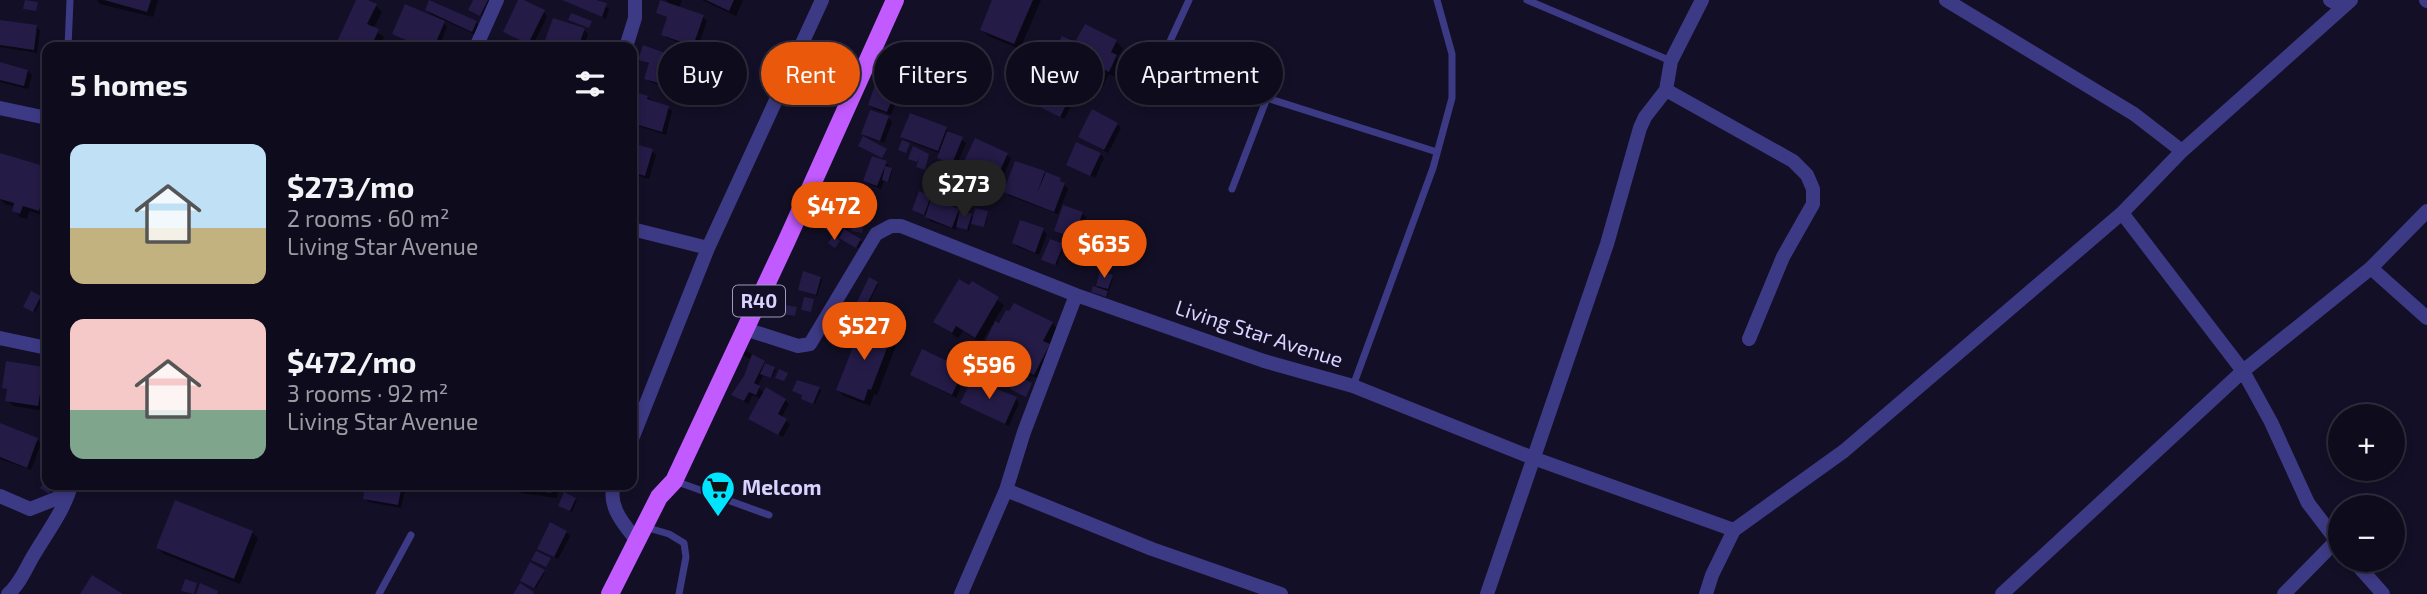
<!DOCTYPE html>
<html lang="en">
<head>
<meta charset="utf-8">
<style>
	:root { --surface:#0e0b1c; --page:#171425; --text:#f1f3f6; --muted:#9b9ba3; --line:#2e2b3b; --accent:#ea580c }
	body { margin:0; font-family:"Exo 2",sans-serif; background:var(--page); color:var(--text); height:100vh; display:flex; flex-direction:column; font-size:26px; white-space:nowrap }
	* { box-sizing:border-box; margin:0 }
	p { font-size:23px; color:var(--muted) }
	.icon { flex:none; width:38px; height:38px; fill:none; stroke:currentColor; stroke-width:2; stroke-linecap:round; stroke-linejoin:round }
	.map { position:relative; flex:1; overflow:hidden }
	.drawer { position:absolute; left:42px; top:42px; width:595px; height:448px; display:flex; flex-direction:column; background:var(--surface); border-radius:14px; box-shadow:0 4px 10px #0003,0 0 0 2px var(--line) }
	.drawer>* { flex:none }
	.guide { position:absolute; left:658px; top:42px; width:665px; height:63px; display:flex; gap:14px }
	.controls { position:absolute; left:2328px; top:404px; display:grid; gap:14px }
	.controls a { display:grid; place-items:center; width:77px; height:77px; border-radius:50%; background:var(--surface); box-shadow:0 4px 10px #0003,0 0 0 2px var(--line); font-size:35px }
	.price { position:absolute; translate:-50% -60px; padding:0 16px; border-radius:24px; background:var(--accent); color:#fff; font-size:23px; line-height:46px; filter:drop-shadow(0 2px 4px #0008) }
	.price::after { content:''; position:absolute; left:50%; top:42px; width:21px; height:16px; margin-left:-10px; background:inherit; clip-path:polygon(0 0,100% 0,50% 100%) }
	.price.selected { background:#222; color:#fff }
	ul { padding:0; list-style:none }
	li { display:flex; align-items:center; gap:21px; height:175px; padding:0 28px }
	li span { display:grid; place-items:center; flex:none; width:196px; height:140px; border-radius:14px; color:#555 }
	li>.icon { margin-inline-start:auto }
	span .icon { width:84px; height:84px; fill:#fffc; stroke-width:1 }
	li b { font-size:30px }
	h2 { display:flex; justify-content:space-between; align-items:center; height:84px; padding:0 28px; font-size:30px }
	.chip { padding:0 24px; border-radius:32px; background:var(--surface); box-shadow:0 4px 10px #0003,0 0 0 2px var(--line); font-size:24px; line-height:63px }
	.chip.selected { background:var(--accent); color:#fff }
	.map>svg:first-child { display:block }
</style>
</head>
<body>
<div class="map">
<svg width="2427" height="594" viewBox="0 0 2427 594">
	<rect width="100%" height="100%" fill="#130f26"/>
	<path fill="#0007" d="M97,0H158L153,17L100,4Z
		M358,0L375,5L382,12L373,29L384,37L379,47L337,46Z
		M475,0H489L482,16L472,12Z
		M563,0H600V3L609,9L606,19Z
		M666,0H682L679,8L703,17L707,21L697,49L667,38L663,34L668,18L658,12L672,6Z
		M702,0H743L736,16Z
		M994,0H1041L1020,49L988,36L982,30Z
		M427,10L476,22L480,26L476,35L431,14Z
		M544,12L547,16L532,47L505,32Z
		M440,19L447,27L439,47H420L394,34Z
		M0,22L37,27L40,31L37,53L0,47Z
		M1085,26L1116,42L1123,48L1117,58L1122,62L1115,77L1109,74L1103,86L1087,78L1084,86L1068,79L1066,78L1070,70L1052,58L1076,45Z
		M584,30L588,34L584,45L590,47H552L546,43Z
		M640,59L684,62L688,66L680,91L650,82L646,79L650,65Z
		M0,64L28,71L32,75L28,89L0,82Z
		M632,93L647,97L672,111L666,135L632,124L634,107H632Z
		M894,93L898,97L891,115L874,109L870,105Z
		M1072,93L1076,97L1064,119L1040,105L1058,95Z
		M888,118L892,122L884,143L867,137L863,133Z
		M1117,124L1121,128L1108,153L1080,137Z
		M946,129L966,143L957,164L941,158V154L906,140L902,136Z
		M632,143L652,151L656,155L649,179L632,174Z
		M1100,154L1104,158L1095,178L1068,164Z
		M0,155L47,169V209L45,216L29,211L27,219L20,217L14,210L15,207L5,204L0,199Z
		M1007,155L1011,158L996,192L960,173Z
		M886,163L892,171L889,182L884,181L881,189L869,184L865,180Z
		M1016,163L1060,180L1068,189L1058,214L1009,196L1005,192Z
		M930,197L931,201L961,214L971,215L975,219L987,213L986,226L971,221L969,231L957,227L956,230L930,221L927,216L915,211Z
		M1082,213L1086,217L1077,241L1060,234L1056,230Z
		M848,219L852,223L846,232L862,242L858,248L827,230Z
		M1043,230L1047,234L1039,255L1018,247L1014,243Z
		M1063,246L1064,247L1057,265L1045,261Z
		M1101,273L1113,278L1107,297L1095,293Z
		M821,278L822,280L817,296L800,290Z
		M877,283L878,285L865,311L858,307Z
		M973,283L1004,305L994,322L1000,326L1052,323L1058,329L1041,380L1005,363L999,357L1001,352L987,342L994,326L992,325L981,343L963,331L958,338L935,322Z
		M40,297L42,299L35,312L26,308Z
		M47,301V316L42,311Z
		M863,326L891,337L897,343L877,395L874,394L870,406L844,396L838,390Z
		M745,350L776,370L772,378L764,374L757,387L765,393L785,400L789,404L781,418L790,424L783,437L754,422L761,399L753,395L748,404L733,394L745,377L752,360L743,355Z
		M43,369L47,373V400L44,411L14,406L7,400L9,392L4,387Z
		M963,370L967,374L956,398L912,375Z
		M819,388L821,390L815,404L804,400V396Z
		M1016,399L1019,403L1009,426L962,403Z
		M0,425L37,439L41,443L31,470L0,459Z
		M367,485L401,486L405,490L401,508L369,502L365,498Z
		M510,485H559L557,498L521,493L515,486Z
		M575,499L577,500L572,512L562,507Z
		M252,532L258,538L240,584L164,554L158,548Z
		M566,532L570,536L558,559L539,548Z
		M544,571L545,572L536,588L524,582Z"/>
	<path fill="#241b47" d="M25,0L38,2L36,11L23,9Z
		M104,0H151L147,12Z
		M356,0H368L377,4L367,24L379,29L371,47H338L335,46Z
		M429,0L477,21L472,32L425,10Z
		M473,0H488L480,16L468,10Z
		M518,0H524L545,10L528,44L503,32Z
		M562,0H597L607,3L602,17Z
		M660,0L704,15L693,46L661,35L667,17L656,13Z
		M706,0H734L729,11Z
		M992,0H1033L1014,44L980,30Z
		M405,4L445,21L434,47H422L392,34Z
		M571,13L592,21L589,28L568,20Z
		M553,18L585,28L580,42L593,47H556L544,43Z
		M0,20L37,25L34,50L0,45Z
		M1085,24L1117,40L1111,52L1117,55L1109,72L1103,69L1097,81L1050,59L1062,36L1075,42Z
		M643,45L685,60L676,88L644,79L649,63L638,60Z
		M0,62L28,70L24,86L0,80Z
		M1067,71L1086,78L1082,86L1064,78Z
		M875,85L895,92L887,112L868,105Z
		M1061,85L1073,91L1060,117L1038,106L1047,87L1057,92Z
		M632,91L648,96L647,99L669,106L662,132L632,123Z
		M1092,109L1118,123L1104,150L1078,137Z
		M870,110L889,116L880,141L861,134Z
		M910,113L947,127L938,151L900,137Z
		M947,131L963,137L952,164L937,158Z
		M863,136L887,149L882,158L858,146Z
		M975,138L1008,153L992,189L958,174Z
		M902,140L910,143L906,153L898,150Z
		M1076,142L1101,153L1090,176L1066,165Z
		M632,143L653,149L645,176L632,172Z
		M913,146L929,154L925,170L916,167L920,156L917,162L908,159Z
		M0,153L47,167V206L41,204L39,211L23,206L20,214L12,211L14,203L0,199Z
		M872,156L887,161L877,186L863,181Z
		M1015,161L1045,171L1037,193L1046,172L1061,178L1060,181L1065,183L1054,212L1003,192Z
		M885,166L892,168L888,182L882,180Z
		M919,191L931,196L924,215L912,210Z
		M931,199L959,209L952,228L925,217Z
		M1063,205L1083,212L1073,238L1054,231Z
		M855,207L871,210L868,223L852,219Z
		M833,208L849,218L837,237L821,227Z
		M975,208L988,211L984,227L971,224Z
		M960,210L972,214L967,230L956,227Z
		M1020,220L1044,228L1035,253L1012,243Z
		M853,221L864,224L862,233L851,231Z
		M844,229L861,239L856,248L839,238Z
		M833,236L840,241L835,248L828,243Z
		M1050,239L1064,244L1055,265L1041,260Z
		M803,271L821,277L816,295L798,290Z
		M1100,271L1113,275L1108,289L1096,286Z
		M869,277L878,282L864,310L855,306Z
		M959,279L969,285L972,281L999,297L975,338L956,326L952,333L933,322Z
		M1093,286L1108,291L1106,297L1091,292Z
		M31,291L41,296L33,312L23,307Z
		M804,297L814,299L811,312L801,310Z
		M1014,303L1053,322L1043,341L1050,344L1034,375L997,357L1001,350L985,342L995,321L999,323L1006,310L1009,311Z
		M785,305L797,307L795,316L783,314Z
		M862,324L892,335L871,390L868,389L864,401L836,390Z
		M922,349L964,369L952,395L910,375Z
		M752,354L765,361L754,383L760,386L756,395L749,392L744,401L731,395L744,376Z
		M6,361L44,367L43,376H47L46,395L40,394L38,406L5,401L7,389L2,388Z
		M765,363L775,367L771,378L760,374Z
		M779,369L788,373L784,381L775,378Z
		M1016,375L1032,383L1026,397L1010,389Z
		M972,379L1017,397L1005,424L960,403Z
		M797,380L820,387L813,404L801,399L802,395L792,391Z
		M766,387L786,399L778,414L787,419L778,435L748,419Z
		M0,423L38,438L27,468L0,457Z
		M45,481L53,487L49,494L40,488Z
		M365,485H402L398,505L363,499Z
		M514,485H553L551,493L513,487Z
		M564,492L576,498L570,511L558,506Z
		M175,500L253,531L234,579L156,548Z
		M550,522L567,531L554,557L537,549Z
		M536,551L551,558L546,567L531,560Z
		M530,562L545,570L534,588L520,581Z
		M92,575L123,594H80Z
		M185,579L197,583L194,594L181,591Z
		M200,583L218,591L217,594H196Z
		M520,583L534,592L533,594H513Z"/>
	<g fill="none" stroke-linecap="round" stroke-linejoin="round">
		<path stroke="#3d3a85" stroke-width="7" d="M1189,0L1166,50L1167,64L1176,74L1267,98L1437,152
			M1527,0L1671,61
			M68,47L70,0
			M1232,189L1267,98
			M1353,386L1433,168L1452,98V54L1437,0
			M675,481L769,515
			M645,527L669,534L684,543L686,557L679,594
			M379,594L411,535"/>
		<path stroke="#3d3a85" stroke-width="14" d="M1946,0L2134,114L2182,151
			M2330,0L2343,7
			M2426,0L2427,1
			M476,47L497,0
			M626,47L635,18V0
			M1666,90L1793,161L1807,175L1813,189V204L1783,257L1749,339
			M0,108L47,118
			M2122,213L2243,371L2271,422L2308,503L2340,545
			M632,229L708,248L822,0
			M2371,268L2427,318
			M745,329L798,346L810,344L876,234L891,226H901L1076,295L1264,361L1353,386L1533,458L1734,530
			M0,338L47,348
			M632,439L708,248
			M614,485C607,507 625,525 637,541
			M1006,490L1152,549L1281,594
			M0,496L30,509L68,494
			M2353,560L2383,594
			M8,594C21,583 26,567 35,553C48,531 65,509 71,485
			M961,594L1006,490L1024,432L1076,295
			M1487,594L1607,244L1640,128L1645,117L1666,90L1671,61L1702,0
			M1706,594L1712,575L1734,530L1844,451L2122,213L2182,151L2351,0
			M2002,594L2243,371L2371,268L2427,211
			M2284,594L2336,541"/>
		<path stroke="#c25bff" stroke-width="18" d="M610,594L659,497L674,481L787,240L895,0"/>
	</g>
	<defs>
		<g id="supermarket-pin" transform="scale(1.75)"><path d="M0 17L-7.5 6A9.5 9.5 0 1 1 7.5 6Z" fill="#00e5ff" stroke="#130f26"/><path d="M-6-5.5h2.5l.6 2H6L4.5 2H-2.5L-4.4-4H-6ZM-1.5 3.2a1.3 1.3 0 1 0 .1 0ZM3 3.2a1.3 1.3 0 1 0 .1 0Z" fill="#111"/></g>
	</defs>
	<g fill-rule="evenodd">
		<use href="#supermarket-pin" x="718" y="488"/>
	</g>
	<g text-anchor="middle" stroke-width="5" stroke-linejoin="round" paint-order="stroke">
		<rect fill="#130f26" stroke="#9e99be" stroke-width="2" x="733" y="285.5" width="52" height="31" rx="5"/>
		<g font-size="19" font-weight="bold" fill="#d9d4ff">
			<text x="759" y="308">R40</text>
		</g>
		<g font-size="21" fill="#d9d4ff" stroke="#130f26">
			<text transform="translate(1259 334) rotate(18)" y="7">Living Star Avenue</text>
		</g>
		<g font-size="21" font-weight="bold" fill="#d9d4ff" stroke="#130f26" text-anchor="start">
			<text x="742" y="495">Melcom</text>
		</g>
	</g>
</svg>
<div class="controls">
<a>+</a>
<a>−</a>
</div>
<b class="price selected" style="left:964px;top:220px">$273</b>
<b class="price" style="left:834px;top:242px">$472</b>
<b class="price" style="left:1104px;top:280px">$635</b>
<b class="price" style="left:864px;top:362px">$527</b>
<b class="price" style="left:989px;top:401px">$596</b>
<div class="guide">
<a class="chip">Buy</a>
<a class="chip selected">Rent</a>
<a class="chip">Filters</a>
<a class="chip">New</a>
<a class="chip">Apartment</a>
</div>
<section class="drawer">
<h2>5 homes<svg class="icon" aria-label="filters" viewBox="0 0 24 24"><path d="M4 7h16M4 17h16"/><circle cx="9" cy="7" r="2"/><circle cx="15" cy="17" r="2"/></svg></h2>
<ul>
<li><span style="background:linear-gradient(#bfe0f5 60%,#c2b280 0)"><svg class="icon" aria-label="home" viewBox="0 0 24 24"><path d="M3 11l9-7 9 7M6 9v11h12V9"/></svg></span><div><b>$273/mo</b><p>2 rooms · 60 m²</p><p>Living Star Avenue</p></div></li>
<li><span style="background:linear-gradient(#f6c9c9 65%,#7fa58c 0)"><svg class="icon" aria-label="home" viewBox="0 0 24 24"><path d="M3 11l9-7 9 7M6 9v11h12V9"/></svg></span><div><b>$472/mo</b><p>3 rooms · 92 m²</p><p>Living Star Avenue</p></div></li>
</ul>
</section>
</div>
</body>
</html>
